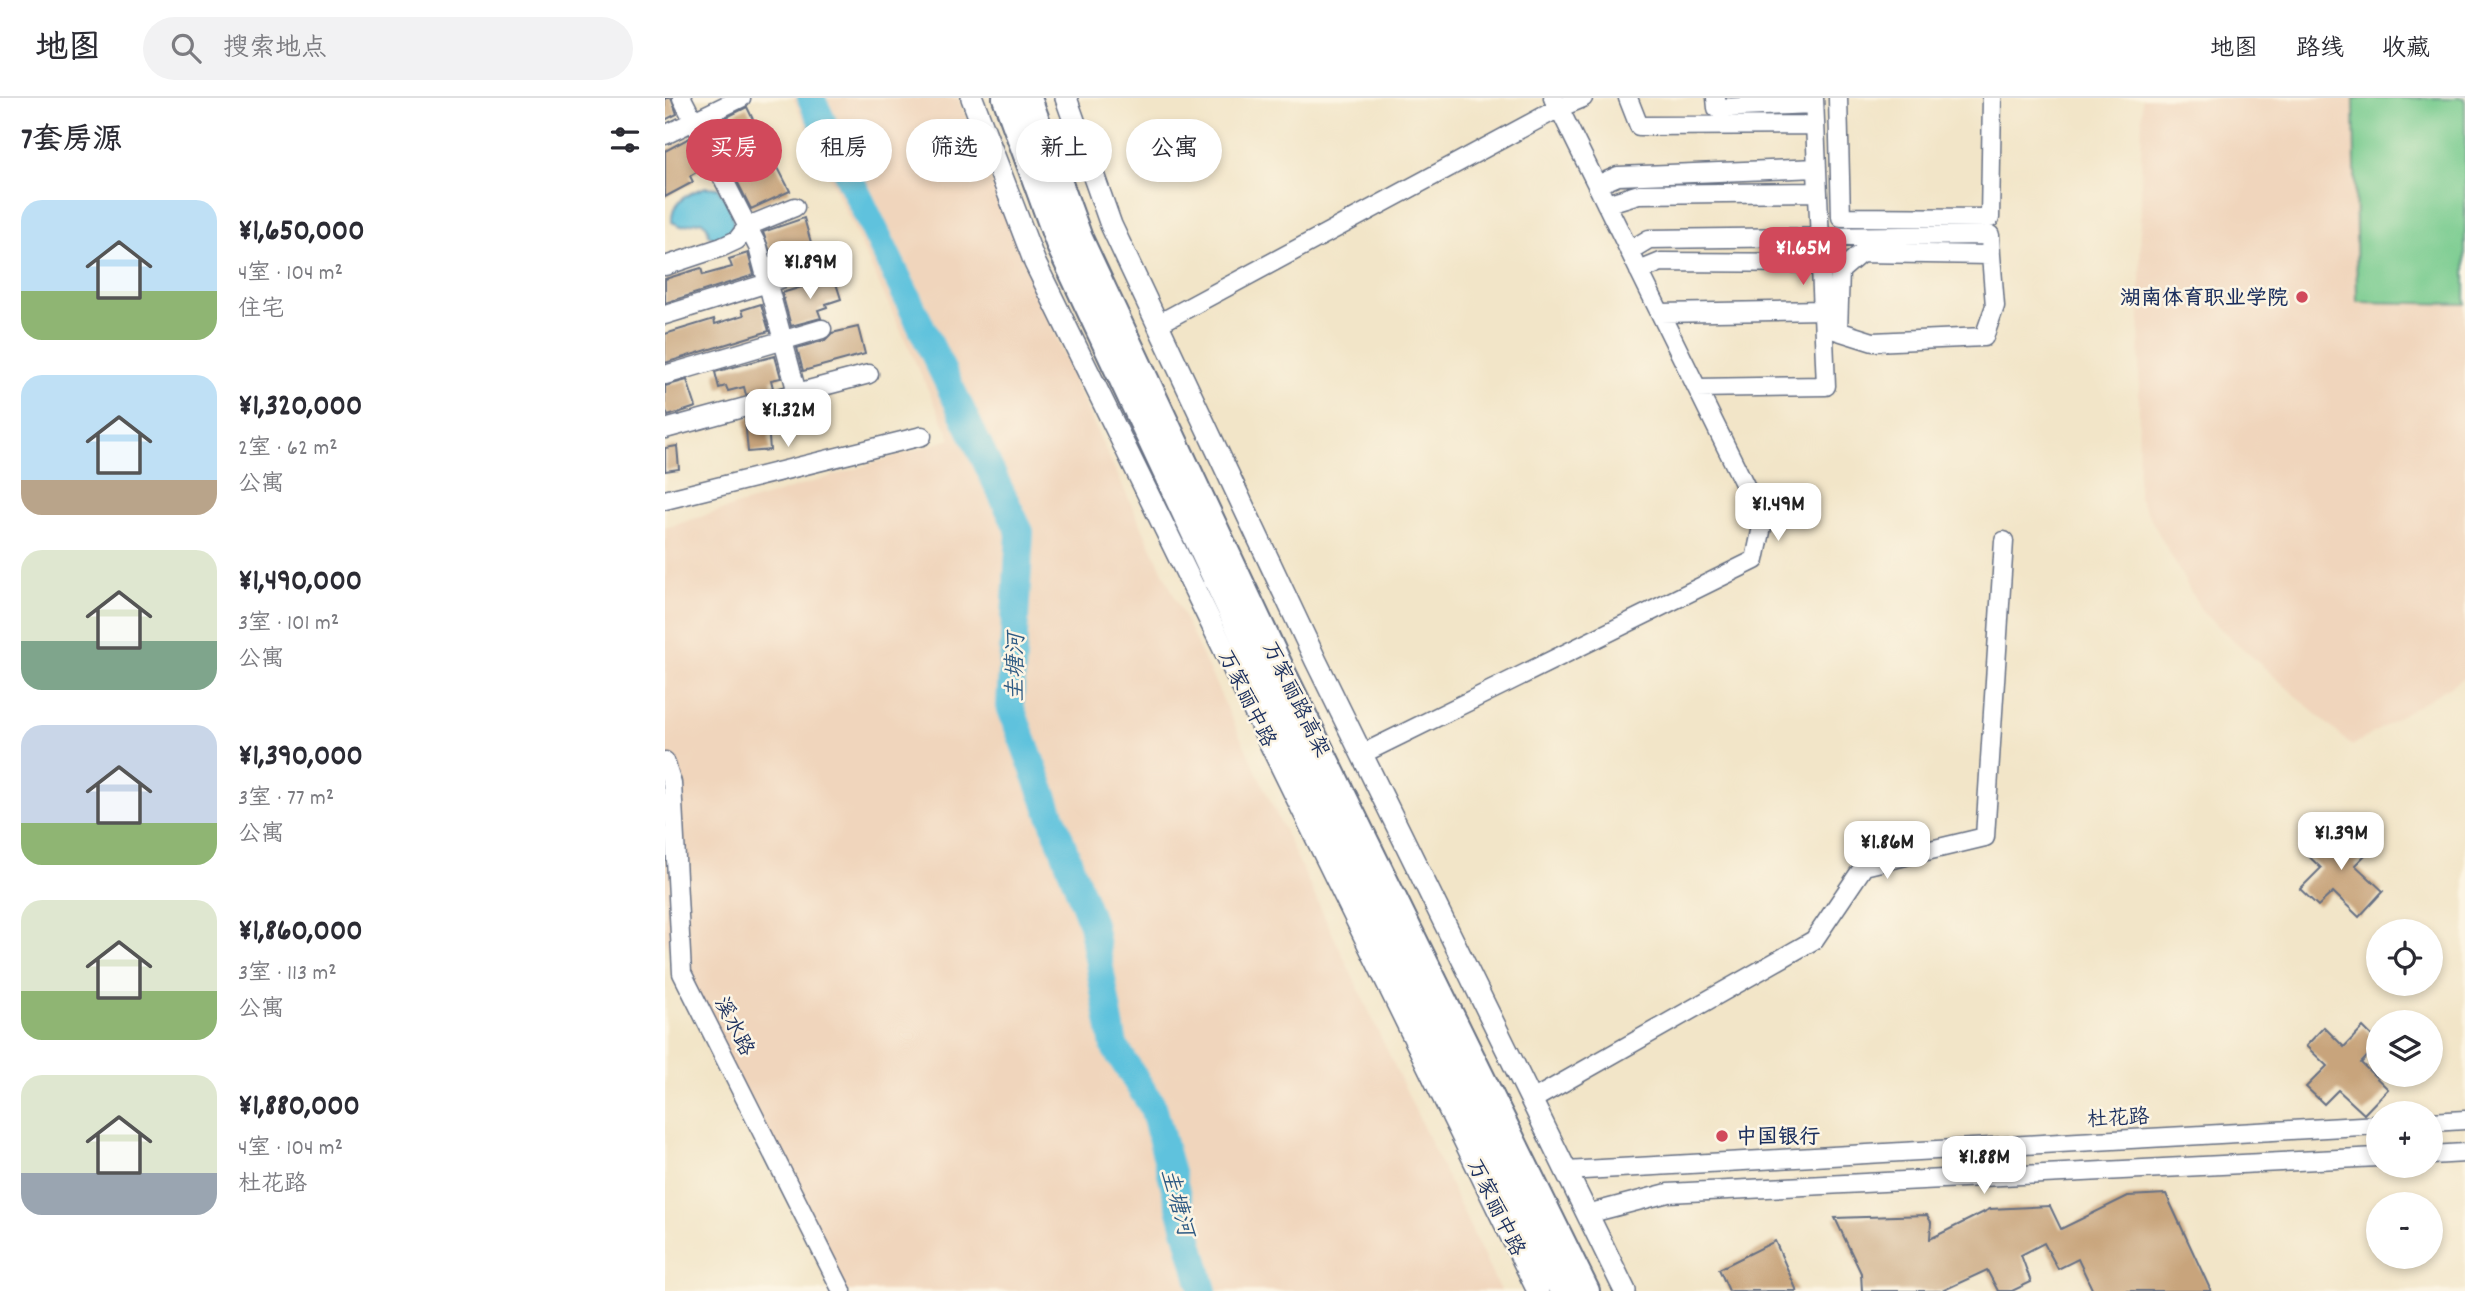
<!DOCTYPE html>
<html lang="zh">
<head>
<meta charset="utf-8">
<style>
	:root { --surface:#fff; --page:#f2f2f3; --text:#2b2b33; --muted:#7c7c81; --line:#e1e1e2; --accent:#d1495b }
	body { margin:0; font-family:Dekko,"LXGW WenKai TC",sans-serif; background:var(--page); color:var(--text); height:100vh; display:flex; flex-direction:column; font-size:26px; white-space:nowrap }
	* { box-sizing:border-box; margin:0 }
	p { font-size:23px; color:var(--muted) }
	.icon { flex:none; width:38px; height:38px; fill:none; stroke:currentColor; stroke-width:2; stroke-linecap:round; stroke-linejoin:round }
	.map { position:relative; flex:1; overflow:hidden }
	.drawer { display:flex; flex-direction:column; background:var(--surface); width:665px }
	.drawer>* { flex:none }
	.guide { position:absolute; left:21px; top:21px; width:665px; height:63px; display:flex; gap:14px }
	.fabs { position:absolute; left:1701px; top:821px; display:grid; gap:14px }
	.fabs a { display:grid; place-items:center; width:77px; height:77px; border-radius:50%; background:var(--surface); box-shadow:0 4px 10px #0003; font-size:35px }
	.price { position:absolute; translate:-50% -60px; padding:0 16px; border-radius:14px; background:#fff; color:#222; font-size:23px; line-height:46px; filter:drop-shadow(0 2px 4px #0008) }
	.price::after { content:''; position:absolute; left:50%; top:42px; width:21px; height:16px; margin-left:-10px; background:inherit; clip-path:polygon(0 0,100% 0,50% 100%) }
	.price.selected { background:var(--accent); color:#fff }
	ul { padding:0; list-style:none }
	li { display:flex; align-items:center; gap:21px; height:175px; padding:0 21px }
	li span { display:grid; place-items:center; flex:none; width:196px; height:140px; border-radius:21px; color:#555 }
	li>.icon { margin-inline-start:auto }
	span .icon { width:84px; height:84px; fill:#fffc; stroke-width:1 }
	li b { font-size:30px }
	h2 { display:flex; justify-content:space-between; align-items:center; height:84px; padding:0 21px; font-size:30px }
	.chip { padding:0 24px; border-radius:32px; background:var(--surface); box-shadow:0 4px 10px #0003; font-size:24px; line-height:63px }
	.chip.selected { background:var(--accent); color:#fff }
	header { display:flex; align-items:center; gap:42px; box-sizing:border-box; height:98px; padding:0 35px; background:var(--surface); border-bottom:2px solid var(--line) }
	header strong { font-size:33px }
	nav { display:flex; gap:38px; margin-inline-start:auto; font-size:24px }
	.search { width:490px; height:63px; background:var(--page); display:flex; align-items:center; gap:18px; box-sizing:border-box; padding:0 24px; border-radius:38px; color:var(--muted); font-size:26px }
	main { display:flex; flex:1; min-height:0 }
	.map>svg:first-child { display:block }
</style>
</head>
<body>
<header>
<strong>地图</strong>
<div class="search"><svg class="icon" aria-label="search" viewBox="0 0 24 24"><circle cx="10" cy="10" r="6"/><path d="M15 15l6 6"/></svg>搜索地点</div>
<nav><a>地图</a><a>路线</a><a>收藏</a></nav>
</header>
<main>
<section class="drawer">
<h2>7套房源<svg class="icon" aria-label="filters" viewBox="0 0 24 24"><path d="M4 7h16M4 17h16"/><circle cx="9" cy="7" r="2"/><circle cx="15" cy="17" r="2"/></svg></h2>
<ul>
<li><span style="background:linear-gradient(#bfe0f5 65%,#8fb573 0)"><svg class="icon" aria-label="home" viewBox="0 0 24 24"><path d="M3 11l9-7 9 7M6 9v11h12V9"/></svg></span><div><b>¥1,650,000</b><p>4室 · 104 m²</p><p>住宅</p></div></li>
<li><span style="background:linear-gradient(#bfe0f5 75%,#b9a48a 0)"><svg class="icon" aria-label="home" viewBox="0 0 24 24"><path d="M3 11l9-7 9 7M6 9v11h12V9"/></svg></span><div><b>¥1,320,000</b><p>2室 · 62 m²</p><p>公寓</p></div></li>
<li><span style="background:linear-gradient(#dfe7d0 65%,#7fa58c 0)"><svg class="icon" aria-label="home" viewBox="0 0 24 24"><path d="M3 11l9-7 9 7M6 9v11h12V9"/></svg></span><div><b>¥1,490,000</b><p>3室 · 101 m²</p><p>公寓</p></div></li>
<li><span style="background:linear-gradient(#c9d6e8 70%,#8fb573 0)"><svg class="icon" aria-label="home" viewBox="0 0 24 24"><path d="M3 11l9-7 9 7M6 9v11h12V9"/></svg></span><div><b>¥1,390,000</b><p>3室 · 77 m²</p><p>公寓</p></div></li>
<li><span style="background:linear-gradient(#dfe7d0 65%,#8fb573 0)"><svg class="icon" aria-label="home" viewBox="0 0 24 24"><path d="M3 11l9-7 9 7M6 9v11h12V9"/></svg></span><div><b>¥1,860,000</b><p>3室 · 113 m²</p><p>公寓</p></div></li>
<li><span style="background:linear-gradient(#dfe7d0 70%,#9aa5b1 0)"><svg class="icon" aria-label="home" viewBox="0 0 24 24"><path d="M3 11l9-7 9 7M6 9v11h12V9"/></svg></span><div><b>¥1,880,000</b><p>4室 · 104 m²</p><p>杜花路</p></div></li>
</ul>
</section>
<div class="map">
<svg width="1800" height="1193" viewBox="0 0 1800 1193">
	<rect width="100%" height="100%" fill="#fcf5e5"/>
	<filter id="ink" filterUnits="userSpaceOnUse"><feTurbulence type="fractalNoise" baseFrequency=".0143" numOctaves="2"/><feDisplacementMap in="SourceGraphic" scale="14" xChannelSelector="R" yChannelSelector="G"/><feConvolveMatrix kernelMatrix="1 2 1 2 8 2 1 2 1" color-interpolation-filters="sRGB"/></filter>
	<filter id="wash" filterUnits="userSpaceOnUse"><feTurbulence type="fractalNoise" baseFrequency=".00686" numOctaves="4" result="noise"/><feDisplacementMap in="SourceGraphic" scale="28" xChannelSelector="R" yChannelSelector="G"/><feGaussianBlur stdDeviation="1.57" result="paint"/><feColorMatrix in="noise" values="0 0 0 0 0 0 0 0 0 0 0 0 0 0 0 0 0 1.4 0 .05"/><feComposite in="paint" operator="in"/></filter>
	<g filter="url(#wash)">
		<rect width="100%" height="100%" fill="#f2e5c8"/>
		<path fill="#f0d5bc" d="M128,0H293L416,299L835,1193H168L0,842V430L286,341Z
			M1477,0H1800V579L1687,648L1537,514L1473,398Z"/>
		<path fill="#76ca8d" stroke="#487c76" stroke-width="2" d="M1689,0H1800V206L1692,204Z"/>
		<path fill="#5fc2dd" stroke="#3d789e" stroke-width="2" d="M41,89L53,90C62,104 70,115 68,132L62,138L51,141L44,138L42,128L36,123L16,128L7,124C6,103 24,95 41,89Z"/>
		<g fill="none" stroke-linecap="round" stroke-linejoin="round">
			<path stroke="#5fc2dd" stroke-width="28" d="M146,0L355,434L345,608L427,826L449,948L488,1009L538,1193"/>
		</g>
		<g id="blocks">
			<path fill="#c8a47b" d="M0,0H6L12,16L0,22Z
				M82,9L96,38L58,55L44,28Z
				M24,40L40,69L25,78L28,84L0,99V53Z
				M108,60L125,93L86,111L70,79Z
				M139,120L147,148L107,159L98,134Z
				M83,155L89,177L0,205V181L36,170L38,177L67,169L64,161Z
				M169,179L176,201L161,206L162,209L153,212L156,220L126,228L117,195Z
				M96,206L104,233L0,265V236L49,221L50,226L79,217L77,212Z
				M193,229L200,256L138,273L132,250L160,242L167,235Z
				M110,258L116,280L106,282L108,290L81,297L79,289L63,293L61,288L54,290L50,274Z
				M22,282L31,309L3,318L0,310V288Z
				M102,315L105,352L83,354L80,321Z
				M12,348L14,371L0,373V350Z
				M1653,731L1673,751L1693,731L1710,747L1690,767L1718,793L1694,819L1668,794L1653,808L1635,791L1656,770L1635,750Z
				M1659,929L1679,949L1698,929L1713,944V947L1696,965L1723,991L1699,1016L1673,992L1659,1006L1641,989L1662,968L1641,948Z
				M1501,1096L1546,1193H1428L1413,1161L1393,1171L1379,1145L1356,1157L1366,1184L1347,1193H1333L1322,1172L1277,1193H1197L1196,1175L1170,1120L1262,1117L1266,1124L1265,1141L1325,1111L1385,1108L1396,1131L1463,1098Z
				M1110,1143L1132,1193H1064L1054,1171Z"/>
		</g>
	</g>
	<g filter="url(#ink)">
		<use href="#blocks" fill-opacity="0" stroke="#666f83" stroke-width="2"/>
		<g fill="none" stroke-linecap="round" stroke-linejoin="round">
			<g stroke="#666f83" stroke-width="21">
				<path id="minor" d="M963,0L974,28L1150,27
					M1051,0L1052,10L1149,6
					M1173,0L1176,119L1325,120L1327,0
					M0,37L76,0
					M53,69L105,48
					M932,87L953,78L1152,70
					M941,106L974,96L1153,94
					M964,153L984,141L1325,137L1326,157L1196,155L1175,173L1173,233L1208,244L1319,239L1330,208L1326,157
					M0,168L57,149L72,142L83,128L130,109
					M974,173L996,164L1156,165
					M995,215L1158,212
					M0,217L138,174
					M493,226L894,10L888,0
					M0,277L157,231
					M1032,290L1161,288L1149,0
					M132,295L204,276
					M0,331L132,295L93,149L17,0
					M0,402L257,338
					M697,656L1090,462L1098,424L894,10L918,0
					M0,663L7,685L17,875L177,1193
					M867,1002L1149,842L1199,768L1320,739L1339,443
					M1766,1024L1800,1022
					M1766,1057L1800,1055
					M901,1073L1713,1027
					M922,1116L1003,1095L1713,1059"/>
			</g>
			<g stroke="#666f83" stroke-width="24">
				<path id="major" d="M307,0L370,165L873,1193
					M401,0L446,127L651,563L960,1193"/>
			</g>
			<g stroke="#666f83" stroke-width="28">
				<path id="highway" d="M340,0L394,148L600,587L897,1193
					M364,0L415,140L620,578L922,1193"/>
			</g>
			<use href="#minor" stroke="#fff" stroke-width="18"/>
			<use href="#major" stroke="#fff" stroke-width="21"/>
			<use href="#highway" stroke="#fff" stroke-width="24"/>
		</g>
	</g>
	<g fill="#d1495b" stroke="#fcf5e5" stroke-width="2.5">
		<circle cx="1637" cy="199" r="7"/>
		<circle cx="1057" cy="1038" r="7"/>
	</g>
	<g text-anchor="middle" stroke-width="5" stroke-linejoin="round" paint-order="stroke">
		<g font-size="21" font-weight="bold" fill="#1b2f5e" stroke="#fcf5e5" text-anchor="end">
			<text x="1623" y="206">湖南体育职业学院</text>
			<text x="1071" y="1045" text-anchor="start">中国银行</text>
		</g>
		<g font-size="21" fill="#1b2f5e" stroke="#fcf5e5">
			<text transform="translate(583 600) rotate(64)" y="7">万家丽中路</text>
			<text transform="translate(632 601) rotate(64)" y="7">万家丽路高架</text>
			<text transform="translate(70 928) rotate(63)" y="7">溪水路</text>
			<text transform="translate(1453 1019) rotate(-3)" y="7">杜花路</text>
			<text transform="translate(832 1109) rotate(64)" y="7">万家丽中路</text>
		</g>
		<g font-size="23" font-style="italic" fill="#2f5b84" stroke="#fcf5e5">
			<text transform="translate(349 569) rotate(-89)" y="8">圭塘河</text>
			<text transform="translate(514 1104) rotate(75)" y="8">圭塘河</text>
		</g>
	</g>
</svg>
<div class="fabs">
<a><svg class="icon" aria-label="locate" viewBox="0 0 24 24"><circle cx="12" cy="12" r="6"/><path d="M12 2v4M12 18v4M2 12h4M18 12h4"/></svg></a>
<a><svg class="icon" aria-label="layers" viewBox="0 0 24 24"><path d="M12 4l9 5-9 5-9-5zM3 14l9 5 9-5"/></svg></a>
<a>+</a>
<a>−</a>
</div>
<b class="price selected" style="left:1138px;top:189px">¥1.65M</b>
<b class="price" style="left:145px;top:203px">¥1.89M</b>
<b class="price" style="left:123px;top:351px">¥1.32M</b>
<b class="price" style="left:1113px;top:445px">¥1.49M</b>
<b class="price" style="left:1676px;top:774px">¥1.39M</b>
<b class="price" style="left:1222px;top:783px">¥1.86M</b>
<b class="price" style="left:1319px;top:1098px">¥1.88M</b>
<div class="guide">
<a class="chip selected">买房</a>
<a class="chip">租房</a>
<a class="chip">筛选</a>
<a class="chip">新上</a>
<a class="chip">公寓</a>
</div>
</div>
</main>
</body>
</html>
